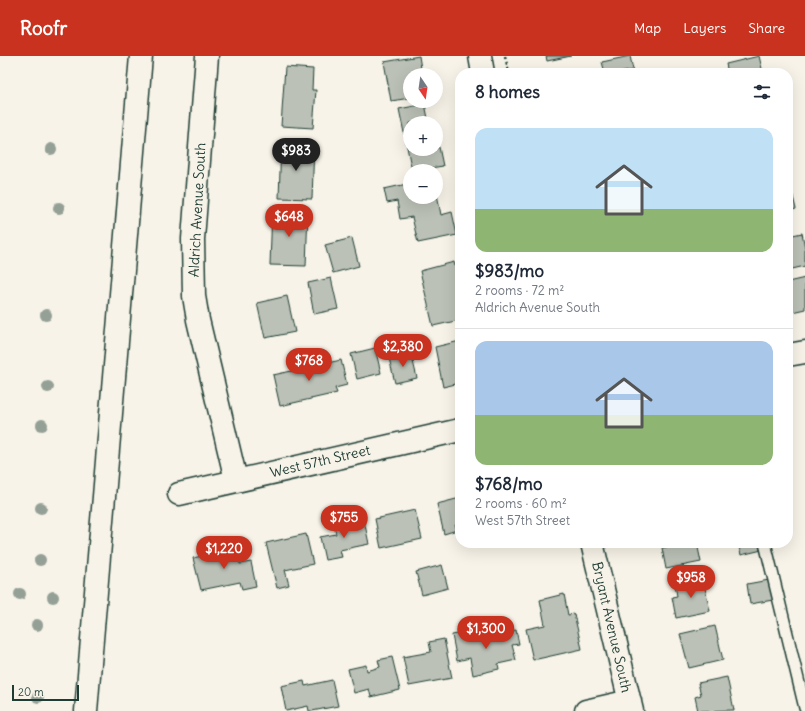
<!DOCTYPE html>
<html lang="en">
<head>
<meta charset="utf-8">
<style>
	:root { --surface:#fff; --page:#f6f6f7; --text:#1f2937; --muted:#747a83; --line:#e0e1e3; --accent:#c8321e }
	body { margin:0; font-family:Delius,sans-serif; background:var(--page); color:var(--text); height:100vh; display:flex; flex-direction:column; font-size:15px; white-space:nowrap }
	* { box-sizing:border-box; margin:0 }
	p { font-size:13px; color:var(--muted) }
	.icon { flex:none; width:22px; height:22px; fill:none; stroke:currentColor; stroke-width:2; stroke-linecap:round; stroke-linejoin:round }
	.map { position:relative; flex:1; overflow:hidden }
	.details { position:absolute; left:455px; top:12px; width:338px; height:480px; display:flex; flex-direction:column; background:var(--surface); border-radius:16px; box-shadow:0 4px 16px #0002 }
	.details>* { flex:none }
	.needle { width:26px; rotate:167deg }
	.fabs { position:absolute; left:403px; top:12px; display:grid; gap:8px }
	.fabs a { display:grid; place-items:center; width:40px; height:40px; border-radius:50%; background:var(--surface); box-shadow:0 4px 16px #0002; font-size:20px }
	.scale { position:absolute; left:12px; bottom:10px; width:67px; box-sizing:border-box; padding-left:4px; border:2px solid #1f3d34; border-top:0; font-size:11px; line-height:14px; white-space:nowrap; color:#1f3d34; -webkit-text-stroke:3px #f7f3e8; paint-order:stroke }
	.price { position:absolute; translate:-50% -34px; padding:0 9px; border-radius:14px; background:var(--accent); color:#fff; font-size:13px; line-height:26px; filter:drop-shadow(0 1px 2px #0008) }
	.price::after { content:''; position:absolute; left:50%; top:24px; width:12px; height:9px; margin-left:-6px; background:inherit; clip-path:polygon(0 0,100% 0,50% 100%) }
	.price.current { background:#222; color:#fff }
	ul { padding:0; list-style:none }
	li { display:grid; align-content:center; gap:8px; height:212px; padding:0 20px }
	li+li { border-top:1px solid var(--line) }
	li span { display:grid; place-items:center; height:124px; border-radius:12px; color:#555 }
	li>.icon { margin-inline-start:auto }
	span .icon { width:72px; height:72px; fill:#fffc; stroke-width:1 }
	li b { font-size:17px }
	h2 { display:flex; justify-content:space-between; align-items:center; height:48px; padding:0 20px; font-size:17px }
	header { display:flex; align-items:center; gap:24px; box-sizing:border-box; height:56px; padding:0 20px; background:var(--accent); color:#fff }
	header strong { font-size:19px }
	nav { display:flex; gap:22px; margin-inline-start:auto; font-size:14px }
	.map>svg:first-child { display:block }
</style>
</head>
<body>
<header>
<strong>Roofr</strong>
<nav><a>Map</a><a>Layers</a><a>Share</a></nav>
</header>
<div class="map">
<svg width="805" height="655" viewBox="0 0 805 655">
	<rect width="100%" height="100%" fill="#f7f3e8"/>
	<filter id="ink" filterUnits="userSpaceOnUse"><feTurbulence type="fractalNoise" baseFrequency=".025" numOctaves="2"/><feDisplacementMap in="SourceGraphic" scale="8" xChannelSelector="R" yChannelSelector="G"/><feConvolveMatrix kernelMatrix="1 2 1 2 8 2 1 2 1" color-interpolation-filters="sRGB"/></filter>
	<g filter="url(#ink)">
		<path fill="#bbc1b6" stroke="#1f3d34" d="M419,0L422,19H410V42L391,45L384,6Z
			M546,0H571L547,5Z
			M630,0L633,14L619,17H605L602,6Z
			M759,0L763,17H728L726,8Z
			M285,11L313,13L312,34H316L313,72L281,70Z
			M425,48L429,67H410V93H436L439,91L443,110L412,115L399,53Z
			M281,88L314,89L312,143L279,142Z
			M788,120L796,153L788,155Z
			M407,128L411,144L436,141L437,138L441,159L452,156L457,179L418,187L412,161L400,163L397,145L387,147L384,133Z
			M272,154L308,155L306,210L270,209Z
			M802,177L805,192V210L788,214V180Z
			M352,182L359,210L333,217L325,189Z
			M454,206L460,231V264L433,270L420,215Z
			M331,222L338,253L314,258L308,227Z
			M805,222V253L788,257V226Z
			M287,240L295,276L265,282L257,247Z
			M460,285V327L443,331L435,291Z
			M375,292L381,317L357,323L351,298Z
			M411,297L417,322L395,327L389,302Z
			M312,304L314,310L341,304L347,329L335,332L337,337L280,350L273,319L301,313L299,307Z
			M460,442V468L455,469L457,474L444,478L437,448Z
			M415,454L422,483L381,492L375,463Z
			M364,464L369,488L340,494L342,501L325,504L320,481L336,478L334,470Z
			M306,478L313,508L285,514L289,529L277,532L266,487Z
			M666,487H697L701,506L666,513L662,492L667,491Z
			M738,487H760L762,494L741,499Z
			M237,492L240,508L251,506L256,530L242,533L240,526L201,534L193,502Z
			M442,509L448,532L422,539L416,516Z
			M703,523L710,555L676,562L672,541L677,540L675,529Z
			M769,524L773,544L750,548L747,528Z
			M564,538L568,559L574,558L582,593L533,604L526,573L545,569L540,544Z
			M715,570L723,604L689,612L680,578Z
			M516,574L519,588L512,589L516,604L498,608L499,613L473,619L470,602L457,605L452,579L469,576L470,583Z
			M444,583L452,622L409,630L403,601L431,596L429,586Z
			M392,601L400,634L371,641L369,633L354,637L348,613L366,609L367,615L380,611L378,604Z
			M727,621L734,654L698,655L695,641L701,639L698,627Z
			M332,624L338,650L312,655H309L308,650L286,655L281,630L304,625L305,630Z"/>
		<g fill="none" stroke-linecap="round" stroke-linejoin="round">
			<g stroke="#1f3d34" stroke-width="14">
				<path id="service" d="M765,487L805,652"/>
			</g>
			<g stroke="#1f3d34" stroke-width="25">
				<path id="minor" d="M207,0L193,183L194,240L198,264L236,424
					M480,0L483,17
					M788,299L805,296
					M179,438L460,374
					M592,487L632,655
					M586,655L630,645"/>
			</g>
			<g stroke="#1f3d34" stroke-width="25">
				<path id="secondary" d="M86,655L141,0"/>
			</g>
			<path stroke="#1f3d34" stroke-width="2.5" stroke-dasharray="3 3" stroke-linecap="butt" d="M505,0L509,17"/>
			<use href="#service" stroke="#f7f3e8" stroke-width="11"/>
			<use href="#minor" stroke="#f7f3e8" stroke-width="22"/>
			<use href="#secondary" stroke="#f7f3e8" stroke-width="22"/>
		</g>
		<g fill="#949f96">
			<circle cx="51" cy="93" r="6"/>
			<circle cx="59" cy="152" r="6"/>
			<circle cx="46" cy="259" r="6"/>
			<circle cx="48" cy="331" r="6"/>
			<circle cx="42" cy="369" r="6"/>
			<circle cx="41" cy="452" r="6"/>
			<circle cx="40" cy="504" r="6"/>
			<circle cx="20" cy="538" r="6"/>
			<circle cx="53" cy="541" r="6"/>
			<circle cx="37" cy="569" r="6"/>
			<circle cx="38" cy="641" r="6"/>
		</g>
	</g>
	<g text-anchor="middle" stroke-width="3.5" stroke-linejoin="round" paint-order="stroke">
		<g font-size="14" fill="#1f3d34" stroke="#f7f3e8">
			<text transform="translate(197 154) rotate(-87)" y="5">Aldrich Avenue South</text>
			<text transform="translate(320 405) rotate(-13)" y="5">West 57th Street</text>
			<text transform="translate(612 571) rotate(77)" y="5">Bryant Avenue South</text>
		</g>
	</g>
</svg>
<div class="fabs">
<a><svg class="needle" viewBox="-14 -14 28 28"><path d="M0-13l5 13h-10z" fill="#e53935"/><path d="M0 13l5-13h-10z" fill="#747a83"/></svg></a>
<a>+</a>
<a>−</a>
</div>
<div class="scale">20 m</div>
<b class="price current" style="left:296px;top:116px">$983</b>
<b class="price" style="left:289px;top:182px">$648</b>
<b class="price" style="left:403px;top:312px">$2,380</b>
<b class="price" style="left:309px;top:326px">$768</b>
<b class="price" style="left:344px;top:483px">$755</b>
<b class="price" style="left:224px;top:514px">$1,220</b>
<b class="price" style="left:691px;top:543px">$958</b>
<b class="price" style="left:486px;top:594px">$1,300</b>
<section class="details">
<h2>8 homes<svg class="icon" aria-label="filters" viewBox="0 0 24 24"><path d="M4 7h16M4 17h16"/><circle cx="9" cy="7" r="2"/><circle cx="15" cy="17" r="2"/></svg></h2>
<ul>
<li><span style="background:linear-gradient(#bfe0f5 65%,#8fb573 0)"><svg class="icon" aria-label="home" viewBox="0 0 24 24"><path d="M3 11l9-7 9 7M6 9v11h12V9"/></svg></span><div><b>$983/mo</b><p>2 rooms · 72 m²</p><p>Aldrich Avenue South</p></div></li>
<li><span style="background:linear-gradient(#a9c7e8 60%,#8fb573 0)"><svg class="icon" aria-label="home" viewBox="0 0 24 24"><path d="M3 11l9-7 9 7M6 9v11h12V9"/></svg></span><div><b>$768/mo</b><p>2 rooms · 60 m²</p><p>West 57th Street</p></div></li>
</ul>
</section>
</div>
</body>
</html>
